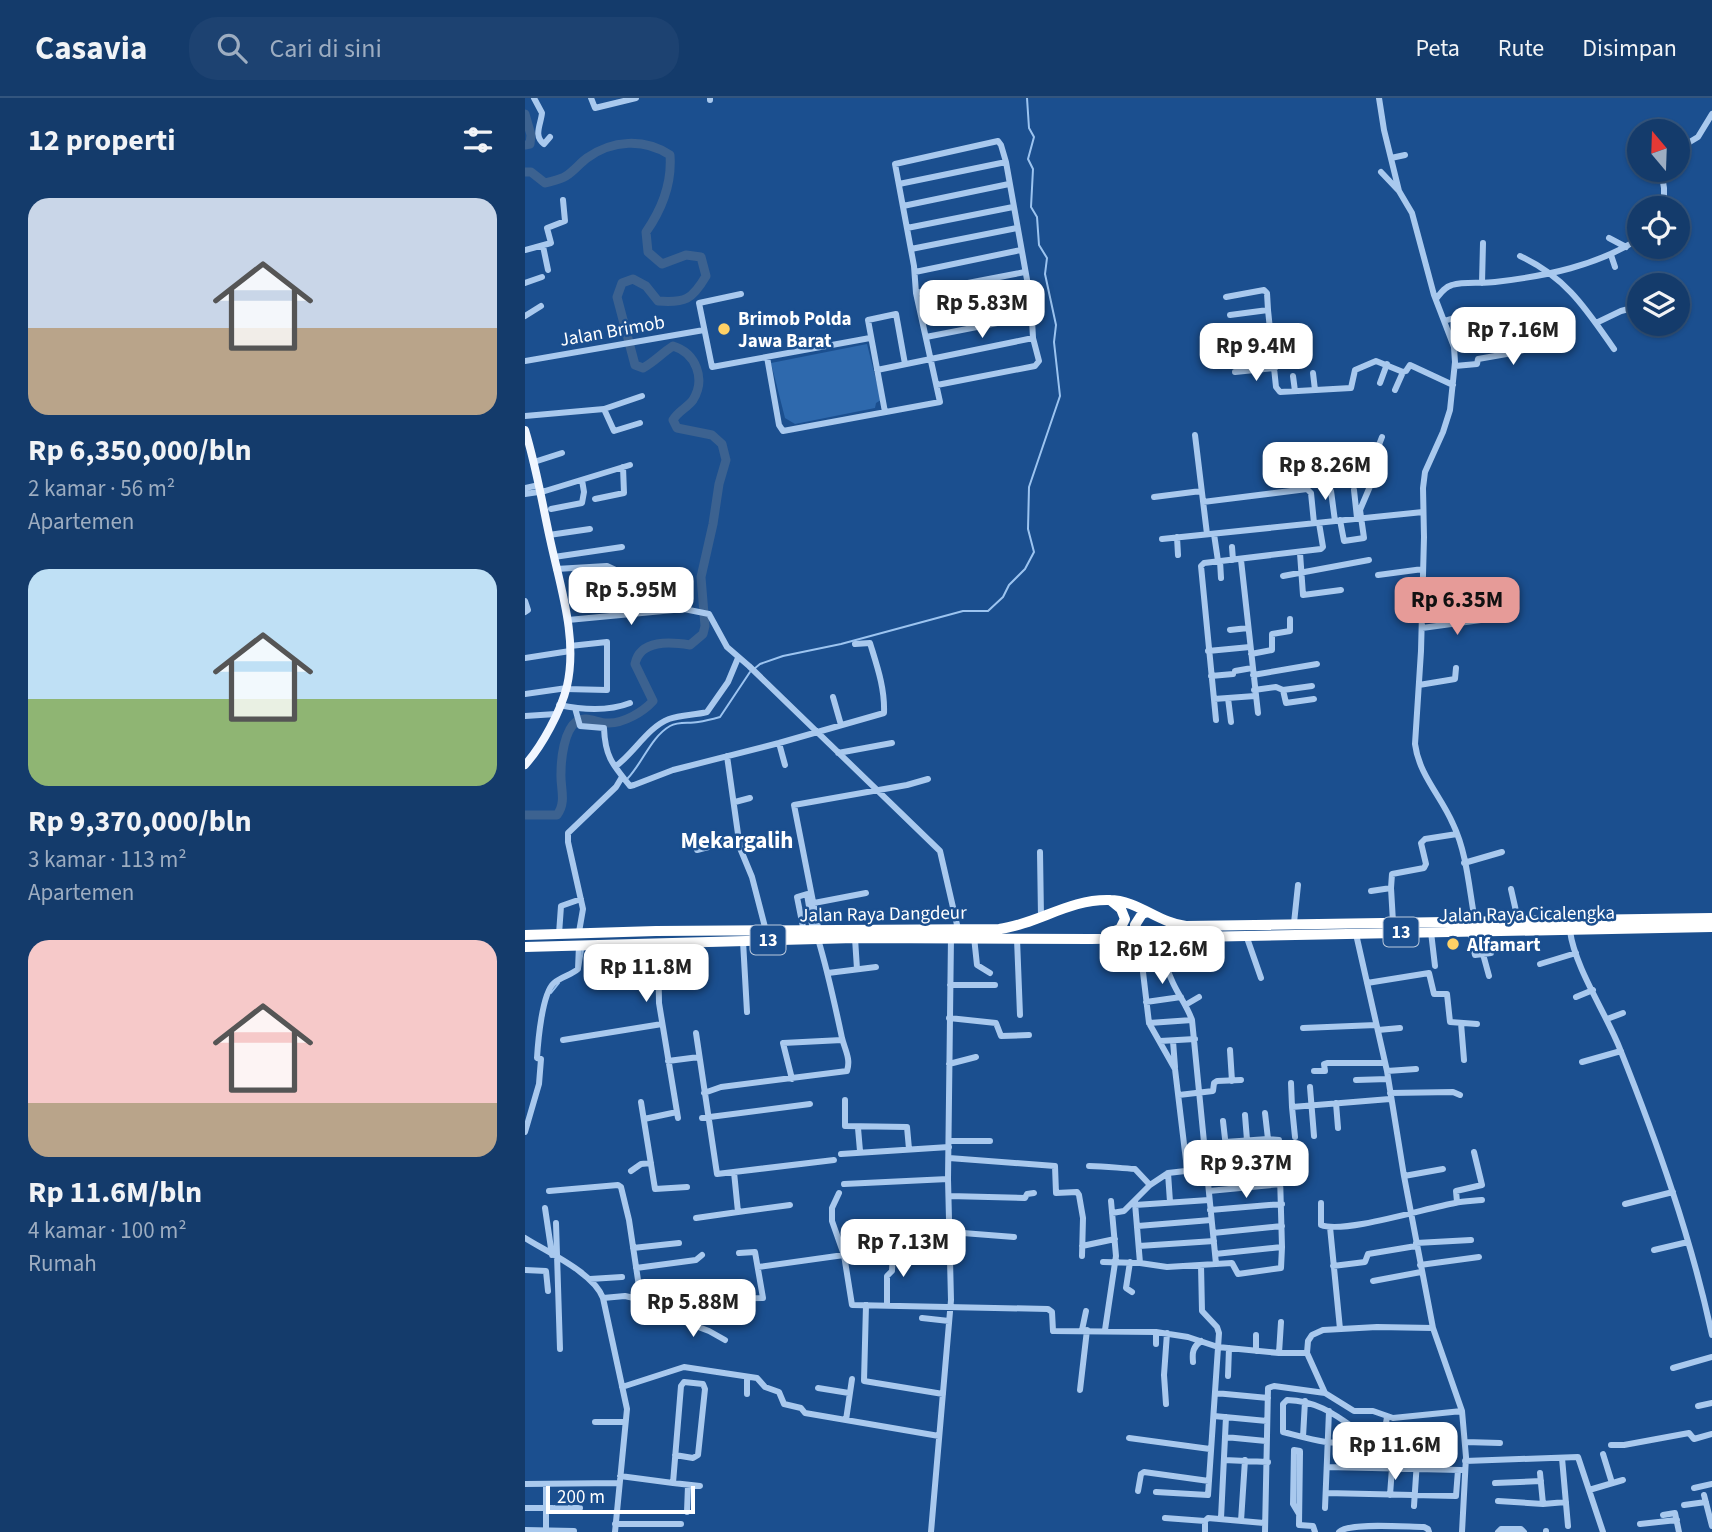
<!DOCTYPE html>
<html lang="id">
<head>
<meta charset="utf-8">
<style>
	:root { --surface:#143b6b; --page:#1d4271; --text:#f1f3f6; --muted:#9dadc1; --line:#33557e; --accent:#e69b98 }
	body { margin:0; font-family:"Source Sans 3",sans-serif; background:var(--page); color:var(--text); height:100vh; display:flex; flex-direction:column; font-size:26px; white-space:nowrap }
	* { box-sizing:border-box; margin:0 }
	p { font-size:23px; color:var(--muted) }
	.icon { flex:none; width:38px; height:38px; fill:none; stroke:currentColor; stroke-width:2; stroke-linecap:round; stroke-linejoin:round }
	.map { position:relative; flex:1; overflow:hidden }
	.panel { display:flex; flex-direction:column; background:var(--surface); width:525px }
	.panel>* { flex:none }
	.needle { width:46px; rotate:341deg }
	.buttons { position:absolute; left:1102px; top:21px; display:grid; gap:14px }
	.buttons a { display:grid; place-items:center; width:63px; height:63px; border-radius:50%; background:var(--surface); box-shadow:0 2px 5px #0004,0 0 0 2px var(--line); font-size:35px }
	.scale { position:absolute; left:21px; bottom:18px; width:149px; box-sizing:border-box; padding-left:7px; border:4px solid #fff; border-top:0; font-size:19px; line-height:24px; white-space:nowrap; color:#fff; -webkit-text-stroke:5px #1b4f8f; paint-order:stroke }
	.price { position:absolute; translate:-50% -60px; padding:0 16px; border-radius:14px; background:#fff; color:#222; font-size:23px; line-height:46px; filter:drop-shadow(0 2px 4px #0008) }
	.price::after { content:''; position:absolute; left:50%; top:42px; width:21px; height:16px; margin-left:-10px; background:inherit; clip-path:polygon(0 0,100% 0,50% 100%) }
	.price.current { background:var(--accent); color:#111 }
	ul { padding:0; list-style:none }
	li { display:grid; align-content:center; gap:14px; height:371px; padding:0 28px }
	li span { display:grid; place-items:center; height:217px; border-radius:21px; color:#555 }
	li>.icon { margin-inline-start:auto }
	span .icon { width:126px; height:126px; fill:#fffc; stroke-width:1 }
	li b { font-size:30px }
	h2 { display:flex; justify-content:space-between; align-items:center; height:84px; padding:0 28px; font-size:30px }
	header { display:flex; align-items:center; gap:42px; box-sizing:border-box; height:98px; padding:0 35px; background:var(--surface); border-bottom:2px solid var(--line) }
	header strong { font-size:33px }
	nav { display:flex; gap:38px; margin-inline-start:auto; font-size:24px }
	.search { width:490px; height:63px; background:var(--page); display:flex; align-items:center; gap:18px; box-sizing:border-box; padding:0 24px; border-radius:28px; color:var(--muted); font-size:26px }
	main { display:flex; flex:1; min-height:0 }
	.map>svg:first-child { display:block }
</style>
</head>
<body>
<header>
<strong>Casavia</strong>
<div class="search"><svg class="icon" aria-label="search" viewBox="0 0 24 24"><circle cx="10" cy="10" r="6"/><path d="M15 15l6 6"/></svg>Cari di sini</div>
<nav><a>Peta</a><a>Rute</a><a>Disimpan</a></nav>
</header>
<main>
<section class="panel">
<h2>12 properti<svg class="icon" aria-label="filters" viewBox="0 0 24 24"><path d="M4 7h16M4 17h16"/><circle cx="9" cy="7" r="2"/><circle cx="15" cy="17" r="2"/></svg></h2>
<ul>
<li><span style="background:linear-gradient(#c9d6e8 60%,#b9a48a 0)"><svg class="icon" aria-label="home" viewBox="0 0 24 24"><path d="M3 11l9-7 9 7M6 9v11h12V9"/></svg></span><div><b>Rp 6,350,000/bln</b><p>2 kamar · 56 m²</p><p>Apartemen</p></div></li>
<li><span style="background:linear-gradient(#bfe0f5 60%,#8fb573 0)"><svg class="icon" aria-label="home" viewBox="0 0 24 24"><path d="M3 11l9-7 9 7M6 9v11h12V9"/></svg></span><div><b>Rp 9,370,000/bln</b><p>3 kamar · 113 m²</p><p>Apartemen</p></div></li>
<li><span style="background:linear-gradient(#f6c9c9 75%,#b9a48a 0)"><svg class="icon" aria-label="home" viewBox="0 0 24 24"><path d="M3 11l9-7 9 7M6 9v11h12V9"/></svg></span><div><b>Rp 11.6M/bln</b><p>4 kamar · 100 m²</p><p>Rumah</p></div></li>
</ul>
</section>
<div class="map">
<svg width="1187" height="1434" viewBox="0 0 1187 1434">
	<rect width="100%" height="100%" fill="#1b4f8f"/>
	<path fill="#2e69ad" d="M342,246L356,302L351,305L350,310L270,326L260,320L246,265Z"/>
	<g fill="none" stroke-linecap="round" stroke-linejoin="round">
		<path stroke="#9cc4f0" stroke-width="2" d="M229,571L235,566L258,558L316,546L438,513H463L478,499L484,487L500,471L509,454L503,431L504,389L535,298L529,244L531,227L520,176L522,160L514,147L512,119L506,109L508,71L503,61L509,39L504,30L502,0
			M103,680C118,664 126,639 145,628C154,623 164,626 173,624C180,623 188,621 195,619L225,574
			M55,870L58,852
			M26,895L34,885"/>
		<path stroke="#3c6290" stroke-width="9" d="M0,16L6,37L5,46L0,47
			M0,74H6L20,85C26,83 35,82 41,78C49,73 55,65 62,60C87,42 119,40 145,57C147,84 137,111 121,134L123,154L137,166L161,157L176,159L181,178C167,202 160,205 133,203L121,188L108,181L97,185L92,199L110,267L118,270C129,264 137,255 148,248C171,255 181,281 168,302C162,310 153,313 148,322L152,330L187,337L197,346L201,362L194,386L188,426L176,479L180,528L178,536L165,547C146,544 115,541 110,566L128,603C118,614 99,625 84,625C74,626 61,617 52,623C39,632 36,661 36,675C35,689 42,704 32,717H0"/>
		<path stroke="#a9c9ee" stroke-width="6" d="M9,0L17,15C16,26 8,38 19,46L25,39
			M66,0L70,10L111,0
			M185,0V2
			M854,0L859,32L874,93L887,115L909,197L929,249L930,264L925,312L918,334L900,374L898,390L899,439L896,553L890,646C894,677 916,698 928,726C942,755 944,791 950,823
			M1153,51L1173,39L1187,16
			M866,60L880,57
			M1136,72L1139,90V110
			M856,74L874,93
			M374,86L481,64
			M378,108L484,86
			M382,130L488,109
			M1084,140L1101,149
			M18,148L23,172
			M386,151L492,130
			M0,152L26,145L22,130L40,123L38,102
			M1086,157L1090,169
			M995,158C1042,180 1061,211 1089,251
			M390,174L496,152
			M0,185L17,179
			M957,185L958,145
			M391,195L500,174
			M216,196L174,205L187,269L345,240
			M701,199L739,192L742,195L743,212
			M911,201C915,196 919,189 927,187C940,183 956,186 970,184C1021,178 1072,168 1115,140
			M396,217L503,195
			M705,217L743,212L751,289L755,294L826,290L830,272L851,263L878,274L881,273L885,267L928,287
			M0,218L16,208
			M919,223L939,217L976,212
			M1071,225L1096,213L1115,208
			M708,235L745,230
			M401,239L508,218
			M929,249L950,243
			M709,254L747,250
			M242,259L254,327L258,333L415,304L391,195L389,168L370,66L473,43L476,47L481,64L506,204L508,240L514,263L510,268L412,287
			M0,263L179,232
			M930,268L952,266L953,261L993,254L1039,237
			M352,272L508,240
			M710,274L750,270
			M788,275L790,292
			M768,278L770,293
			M855,285L862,266
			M870,292L878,274
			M79,311L117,298
			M360,314L343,222L371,216L380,266
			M0,318L79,311L89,333L115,325
			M670,337L682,436
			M9,364L37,355
			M802,377L850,375
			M0,390L14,387
			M829,392L832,420
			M806,393L810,423
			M0,396L20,393L105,367
			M629,399L676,393
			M70,401L99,395L98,369
			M678,404L782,391L786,395L789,425
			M26,411L57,405L59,394L57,382
			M815,422L819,443L839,440L835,412L849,379L850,357L857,339
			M689,436L693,463
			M24,437L65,431
			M652,439L653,457
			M637,441L898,414
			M707,449L708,462
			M775,455L778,497L816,492
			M29,459L97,449
			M716,462L733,615
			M695,463L696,480
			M31,471L82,468L108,480L118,478
			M139,476L141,512
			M853,477L898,471
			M758,478L844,462
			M0,503L3,512L0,514
			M43,522L159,511L184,516L202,549L224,568L415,753L433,831
			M897,530L963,521
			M705,532L723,530
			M683,553L725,549
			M726,556L747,552V536L765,533V521
			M0,560L45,553
			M710,573L727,570
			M728,577L792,566
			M686,578L708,576
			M894,587L930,581L931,570
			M41,591L82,592V544L45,548
			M729,592L751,589L758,592L761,605L789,601
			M758,592L787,588
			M0,596L42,590
			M308,599L316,627
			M703,600L706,624
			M689,601L730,598
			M34,607C58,612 82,614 105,605
			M50,610L55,628L79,630C80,658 87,666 105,688L109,687L148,672L254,645L359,615C360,590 352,568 345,545L330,546
			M0,618L31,616
			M691,622L676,468L679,465L796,451L798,449L794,425
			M254,645L260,667
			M313,655L367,645
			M202,658L215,750L227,779L241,833
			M91,668C109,655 123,629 144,621C156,617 170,617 182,614L203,584L213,560
			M210,704L225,700
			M172,752L214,741
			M515,754L516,819
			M939,765L977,754
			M986,791L993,822
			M846,793L866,790
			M289,805L341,795
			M868,824L866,790L867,776L899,770L901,766L896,745L900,741L932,736
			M769,825L773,787
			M1045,833C1050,870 1081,915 1095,951C1132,1044 1166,1139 1187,1237
			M54,834L58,811L43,744V735L91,689L97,679
			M279,834L272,799L282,796L288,833
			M294,834L269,707L382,687L403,681
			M906,834L910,868
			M945,834L950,857L966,855
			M34,836L36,808L56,801
			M831,836L862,973L879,1078L908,1230L937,1313L941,1359L937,1434
			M721,837L736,880
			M449,839L452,867L465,875
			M686,839L687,869
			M330,840L332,871
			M614,840L624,925L650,971L662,1071
			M632,840C637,856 641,870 648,885C654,898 662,908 667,922L691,1166
			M492,841L495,917
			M218,843L222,914
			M133,844L134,905L153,1020
			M616,850H635
			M958,856L964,878
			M1015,866L1051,855
			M303,875L351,869
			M94,880L134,877
			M842,885L904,875L909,896H922L925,924L952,926
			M425,887H470
			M1051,899L1068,892
			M621,904L656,899
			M662,906L674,899
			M424,920L471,925L476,938L504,937
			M1082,921L1098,915
			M624,925L667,922
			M936,925L939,962
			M778,930L851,927
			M853,932L875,930
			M171,935L192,1076L309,1062
			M38,942L137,926
			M635,943L670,941
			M648,943L650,969
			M705,952L707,983
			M143,963L174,959
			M1057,964L1096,953
			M424,966L451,959
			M789,973H800L799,966L802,965H860
			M862,973L891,971
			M267,981L258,945L317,942
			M831,982L863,981
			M766,985L767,1009
			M785,989L789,1038
			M179,995L196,989L322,973C326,961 320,952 317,940C310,907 303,874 293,841
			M865,995L928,994L935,997
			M654,997L688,993L689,985L692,983L716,982
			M320,1002V1028L382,1029L384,1051
			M116,1004L130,1091L162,1089
			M811,1005L813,1030
			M740,1015L743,1041
			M720,1017L722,1042
			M177,1020L285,1006
			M119,1021L152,1014
			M698,1023L703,1067
			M333,1030L335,1053
			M0,1034L14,986L16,961L12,960C13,944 17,895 29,885C36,879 46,877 53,871L54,847
			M770,1039L767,1009L865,1001
			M424,1043H465
			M316,1056L424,1049
			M424,1060L530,1068L531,1095L552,1094L554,1097L558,1120L557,1158
			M564,1068C580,1068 593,1070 610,1071L625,1087
			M106,1073L116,1066L126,1065
			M643,1075L645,1104
			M879,1078L918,1071
			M319,1086L423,1081
			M24,1093L93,1087L96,1089L104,1122L116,1202
			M684,1093L756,1086
			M314,1095L307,1110V1123L319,1157L327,1207L523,1211L527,1214L528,1233L631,1234L663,1239L693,1249L754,1255H782
			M424,1098L500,1100L502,1096L509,1095
			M932,1104L931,1093L957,1087L949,1054
			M610,1105L615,1165
			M796,1105V1127C819,1136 901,1110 930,1105C938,1103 948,1103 957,1102
			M1100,1106L1148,1094
			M610,1107L684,1102
			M20,1110L27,1157
			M685,1112L757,1106
			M213,1114L265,1107
			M587,1115L599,1113L625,1087L643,1075L755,1062
			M171,1120L213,1114L209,1074
			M31,1125L35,1251
			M613,1128L686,1122
			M805,1129L815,1231
			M425,1134L489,1139
			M688,1135L757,1128
			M0,1140C22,1154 69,1175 78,1200L102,1311L90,1434
			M891,1145L946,1142
			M557,1148L590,1141
			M614,1148L689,1143
			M108,1150L154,1145
			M1129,1152L1163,1144
			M690,1156L757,1149L754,1042L743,1041L700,1044
			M578,1164L615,1165L642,1169L707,1165L713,1176L756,1170L757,1149
			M605,1164L601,1190L607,1194
			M895,1167L954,1159
			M808,1168L840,1164L843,1156L891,1148
			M233,1169L319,1157L426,1154
			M111,1170L171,1162L177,1157
			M0,1172L21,1173L23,1193
			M65,1181L97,1179
			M848,1183L896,1174
			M78,1200L100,1198L131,1205L160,1201
			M341,1207L339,1283L418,1296
			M362,1207V1178L367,1173L368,1154
			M397,1220L424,1223
			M908,1230L852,1229L798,1232L787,1237L783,1243L782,1255L800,1295L829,1313H848L868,1320L937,1313
			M557,1232L561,1213
			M580,1232L591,1158L586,1103
			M200,1242L184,1233L160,1224V1201L238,1200L230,1154L214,1155
			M631,1246V1234
			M731,1253V1237
			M754,1255L756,1224
			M668,1264C667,1254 668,1249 676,1243
			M1148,1270L1187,1259
			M703,1278L704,1250
			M222,1279V1296
			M97,1289L159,1269L232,1280L240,1289L254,1294L259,1306L276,1310L280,1315L414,1338
			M293,1290L324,1295
			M555,1292L562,1232
			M690,1295L743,1300
			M762,1302C790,1303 807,1314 829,1330L827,1343C807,1349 779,1339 758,1334V1306Z
			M641,1306L639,1277L642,1235
			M1173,1308L1187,1305
			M689,1318L742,1323
			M321,1322L327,1281
			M70,1324H100
			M700,1339L741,1343
			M778,1339L780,1303
			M604,1340L685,1351
			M858,1344L862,1319
			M940,1344L975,1345
			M1086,1347H1099L1164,1335L1169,1341L1187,1336
			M1078,1356L1087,1385
			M1037,1360L1043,1428
			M699,1362L743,1364
			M940,1363L1053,1359L1078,1434
			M802,1369L936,1372
			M1015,1375L1018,1406
			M95,1378L148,1385L156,1288L159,1284L178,1286L180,1291L173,1357L168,1360L150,1357
			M148,1385L175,1388
			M970,1385L1016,1383
			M0,1386L94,1385
			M1169,1390L1187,1386
			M1064,1392L1098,1382
			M613,1393L616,1376L619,1374L684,1383
			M631,1394L683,1397L694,1235L692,1229L677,1213L676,1167
			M801,1395L931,1398L933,1372
			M865,1397L867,1370
			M1179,1397L1187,1428
			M973,1403L1018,1406L1041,1404
			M1159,1407L1181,1404
			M889,1408L892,1363
			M0,1410H55
			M800,1410L804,1313
			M162,1414L163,1387
			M774,1416L768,1406L769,1352L775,1353V1355L774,1427L788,1428L790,1434
			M1138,1417L1150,1415L1154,1434
			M640,1420L680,1423
			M696,1420L701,1319
			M716,1423L720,1362
			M90,1426H156
			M1115,1426L1152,1422
			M0,1432L49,1433
			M1021,1433V1434
			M21,1434V1387
			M406,1434L426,1202L423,1081L426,839
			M680,1434V1423L683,1420L739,1425
			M740,1434L743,1290L749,1288L800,1295
			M814,1434C824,1424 882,1429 899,1429L903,1431L904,1434
			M973,1434L976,1431H996L999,1434"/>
		<path stroke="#f0f6ff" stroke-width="8" d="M0,332C11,368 17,404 25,441C35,488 53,540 42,588C36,613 17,648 0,667"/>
		<path stroke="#fff" stroke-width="10" d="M622,814L617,816L610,827L613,833L624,840
			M581,836L595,831L600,821L596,811L585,802
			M0,837L131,833L474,831C513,826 544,801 584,802C613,802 633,825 661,828L1187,820
			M0,849L330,840L566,841L1187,829"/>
	</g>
	<g fill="#ffd166" stroke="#1b4f8f" stroke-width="2.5">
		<circle cx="199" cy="231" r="7"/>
		<circle cx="928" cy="846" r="7"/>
	</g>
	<g text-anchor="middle" stroke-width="5" stroke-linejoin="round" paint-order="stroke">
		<g fill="#1b4f8f" stroke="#bbcadd" stroke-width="2">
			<rect x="858.5" y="819.5" width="35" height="29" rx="5"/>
			<rect x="225.5" y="827.5" width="35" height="29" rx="5"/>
		</g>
		<g font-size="18" font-weight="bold" fill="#fff">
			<text x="876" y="840">13</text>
			<text x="243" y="848">13</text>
		</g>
		<g font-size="19" font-weight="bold" fill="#fff" stroke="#1b4f8f" text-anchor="start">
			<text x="213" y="227">Brimob Polda<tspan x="213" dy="22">Jawa Barat</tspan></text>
			<text x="942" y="853">Alfamart</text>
		</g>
		<g font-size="19" fill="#fff" stroke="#1b4f8f">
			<text transform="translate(87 232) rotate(-10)" y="7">Jalan Brimob</text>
			<text transform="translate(358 815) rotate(-1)" y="7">Jalan Raya Dangdeur</text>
			<text transform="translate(1002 815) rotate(-1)" y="7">Jalan Raya Cicalengka</text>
		</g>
		<g font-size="23" font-weight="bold" fill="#fff" stroke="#1b4f8f">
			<text x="212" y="750">Mekargalih</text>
		</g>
	</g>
</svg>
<div class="buttons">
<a><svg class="needle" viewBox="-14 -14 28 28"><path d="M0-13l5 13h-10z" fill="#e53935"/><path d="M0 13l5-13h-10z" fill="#9dadc1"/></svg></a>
<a><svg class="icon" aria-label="locate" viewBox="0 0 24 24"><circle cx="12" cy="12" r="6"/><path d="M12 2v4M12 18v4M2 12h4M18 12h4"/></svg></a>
<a><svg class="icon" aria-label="layers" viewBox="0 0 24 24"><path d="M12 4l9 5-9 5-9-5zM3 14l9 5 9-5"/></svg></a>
</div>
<div class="scale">200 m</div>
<b class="price" style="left:457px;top:242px">Rp 5.83M</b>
<b class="price" style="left:988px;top:269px">Rp 7.16M</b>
<b class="price" style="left:731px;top:285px">Rp 9.4M</b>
<b class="price" style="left:800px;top:404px">Rp 8.26M</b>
<b class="price" style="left:106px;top:529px">Rp 5.95M</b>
<b class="price current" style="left:932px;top:539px">Rp 6.35M</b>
<b class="price" style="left:637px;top:888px">Rp 12.6M</b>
<b class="price" style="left:121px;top:906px">Rp 11.8M</b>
<b class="price" style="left:721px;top:1102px">Rp 9.37M</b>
<b class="price" style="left:378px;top:1181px">Rp 7.13M</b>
<b class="price" style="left:168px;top:1241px">Rp 5.88M</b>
<b class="price" style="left:870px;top:1384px">Rp 11.6M</b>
</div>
</main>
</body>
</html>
